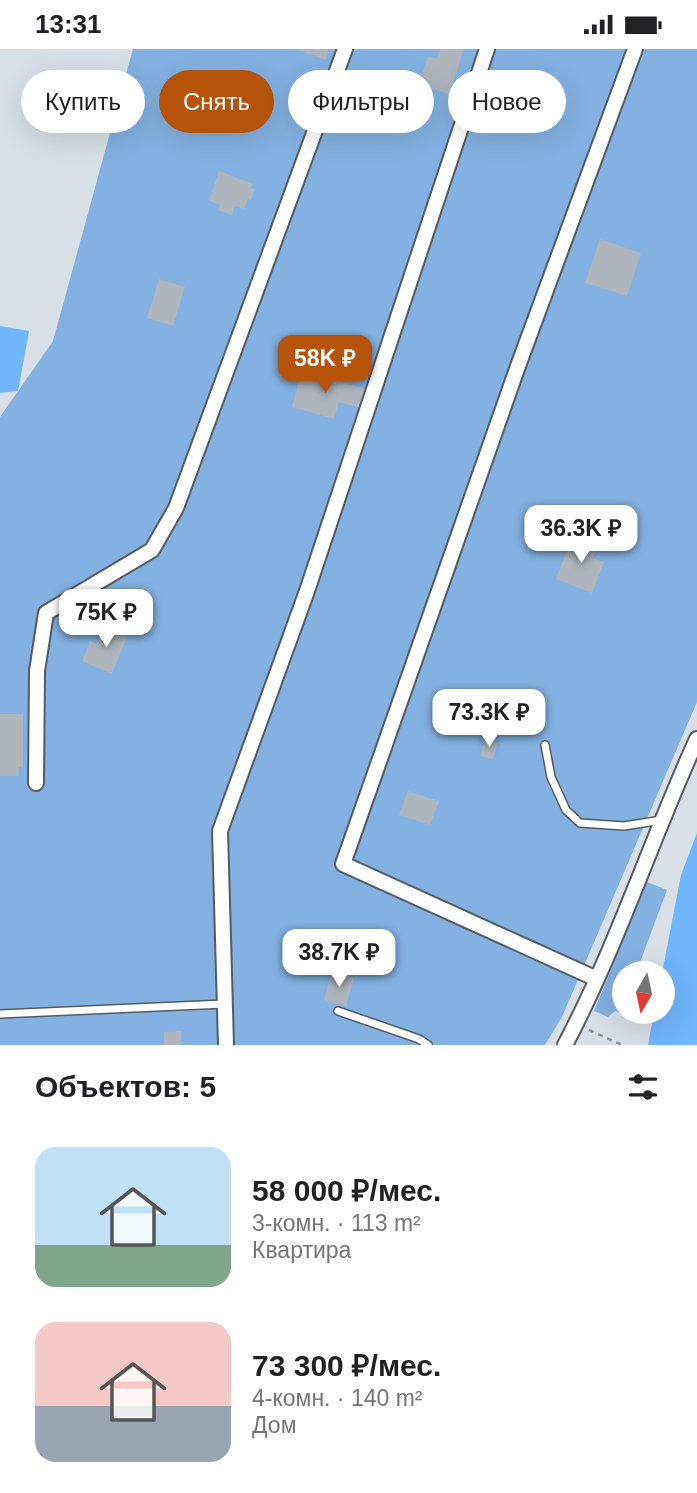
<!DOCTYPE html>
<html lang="ru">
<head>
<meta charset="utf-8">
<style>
	:root { --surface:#fff; --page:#f6f6f6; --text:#202124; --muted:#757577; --accent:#b45309 }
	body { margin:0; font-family:Arial,sans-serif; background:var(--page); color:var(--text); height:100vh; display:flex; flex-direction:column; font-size:26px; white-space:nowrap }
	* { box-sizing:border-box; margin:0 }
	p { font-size:23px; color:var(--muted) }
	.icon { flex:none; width:38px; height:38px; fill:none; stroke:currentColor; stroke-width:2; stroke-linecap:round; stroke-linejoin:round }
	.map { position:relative; height:996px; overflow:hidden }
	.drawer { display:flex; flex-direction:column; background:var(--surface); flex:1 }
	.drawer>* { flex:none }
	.hud { position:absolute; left:21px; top:21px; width:656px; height:63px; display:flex; gap:14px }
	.needle { width:46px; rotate:189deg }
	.fabs { position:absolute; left:612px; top:912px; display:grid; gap:14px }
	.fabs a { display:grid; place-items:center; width:63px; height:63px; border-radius:50%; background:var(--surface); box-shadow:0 7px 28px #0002; font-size:35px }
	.price { position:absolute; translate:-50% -60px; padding:0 16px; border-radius:14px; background:#fff; color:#222; font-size:23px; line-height:46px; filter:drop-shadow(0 2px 4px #0008) }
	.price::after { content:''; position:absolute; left:50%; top:42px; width:21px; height:16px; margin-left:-10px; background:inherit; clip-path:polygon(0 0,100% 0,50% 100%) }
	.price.current { background:var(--accent); color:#fff }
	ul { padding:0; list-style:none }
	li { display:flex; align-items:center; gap:21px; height:175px; padding:0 35px }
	li span { display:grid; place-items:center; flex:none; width:196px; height:140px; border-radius:21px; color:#555 }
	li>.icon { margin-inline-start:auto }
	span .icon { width:84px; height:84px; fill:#fffc; stroke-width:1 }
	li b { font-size:30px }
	h2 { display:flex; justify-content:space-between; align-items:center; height:84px; padding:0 35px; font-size:30px }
	.chip { padding:0 24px; border-radius:32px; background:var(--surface); box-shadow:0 7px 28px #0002; font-size:24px; line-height:63px }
	.chip.current { background:var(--accent); color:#fff }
	.status { display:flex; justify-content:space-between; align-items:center; height:49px; padding:0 35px; background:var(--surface); direction:ltr }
	.status svg { height:19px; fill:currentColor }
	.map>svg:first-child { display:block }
</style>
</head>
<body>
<div class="status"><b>13:31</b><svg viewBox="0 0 49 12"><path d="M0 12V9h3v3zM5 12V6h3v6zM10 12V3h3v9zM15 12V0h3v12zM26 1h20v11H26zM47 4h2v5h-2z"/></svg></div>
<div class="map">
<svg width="697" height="996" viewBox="0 0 697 996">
	<rect width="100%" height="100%" fill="#d8dfe7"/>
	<path fill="#83b1e1" d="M133,0H697V653L562,968L545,996H0V368L53,292Z
		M647,833L667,841L636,924H625V955L621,964L615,962L608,968L594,962Z"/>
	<path fill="#6fb6fc" d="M0,277L29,282L18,342L0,344Z
		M697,784V996H648L654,963L663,962V924H662L681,826Z"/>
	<path fill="#aeb5bd" d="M295,0H329L326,11Z
		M440,0H464L449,45L418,35L428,7L437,10Z
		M219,122L253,135L251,139L255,140L251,151L248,150L244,160L235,157L232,166L218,161L220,156L209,152Z
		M600,190L641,204L627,247L585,234Z
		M159,230L185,238L173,277L147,269Z
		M302,322L366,340L361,359L339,353L334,370L292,358Z
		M573,486L598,495L593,509L604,513L592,544L556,530Z
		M106,574L129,583L112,625L82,612L90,592L97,595Z
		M0,665H23V719L19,718V727H0Z
		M485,690L498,694L493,710L480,707Z
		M408,742L439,752L430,776L399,766Z
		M332,923L354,929L346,957L324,951Z
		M181,982L182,996H164V983Z"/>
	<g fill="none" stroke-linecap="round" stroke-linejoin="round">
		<g stroke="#555b62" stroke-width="10">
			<path id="service" d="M545,696L551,728L566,761L580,774L624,777L662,771
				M338,962L419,990L428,996
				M0,965L224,955"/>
		</g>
		<g stroke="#555b62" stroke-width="18">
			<path id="minor" d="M36,734L37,622L46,564L152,501L176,459L345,0
				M597,930L343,815L518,317L635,0
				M226,996L220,782L307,542L487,0
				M565,996C617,897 651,791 697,690"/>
		</g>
		<path stroke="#8b9096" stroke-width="2.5" stroke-dasharray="5 5" stroke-linecap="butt" d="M589,981L622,996"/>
		<use href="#service" stroke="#fff" stroke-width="7"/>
		<use href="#minor" stroke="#fff" stroke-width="14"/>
	</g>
</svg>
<div class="fabs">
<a><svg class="needle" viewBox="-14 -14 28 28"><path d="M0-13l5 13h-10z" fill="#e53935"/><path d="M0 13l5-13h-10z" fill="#757577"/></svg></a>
</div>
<b class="price current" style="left:325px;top:346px">58K ₽</b>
<b class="price" style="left:581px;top:516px">36.3K ₽</b>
<b class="price" style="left:106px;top:600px">75K ₽</b>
<b class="price" style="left:489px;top:700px">73.3K ₽</b>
<b class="price" style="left:339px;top:940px">38.7K ₽</b>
<div class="hud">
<a class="chip">Купить</a>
<a class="chip current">Снять</a>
<a class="chip">Фильтры</a>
<a class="chip">Новое</a>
</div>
</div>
<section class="drawer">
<h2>Объектов: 5<svg class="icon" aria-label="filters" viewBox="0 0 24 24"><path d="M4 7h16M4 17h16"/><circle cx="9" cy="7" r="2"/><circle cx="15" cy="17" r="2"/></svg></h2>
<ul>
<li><span style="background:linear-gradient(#bfe0f5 70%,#7fa58c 0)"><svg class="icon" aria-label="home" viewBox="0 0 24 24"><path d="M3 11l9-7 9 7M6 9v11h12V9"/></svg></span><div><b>58 000 ₽/мес.</b><p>3-комн. · 113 m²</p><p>Квартира</p></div></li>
<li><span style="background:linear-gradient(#f6c9c9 60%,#9aa5b1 0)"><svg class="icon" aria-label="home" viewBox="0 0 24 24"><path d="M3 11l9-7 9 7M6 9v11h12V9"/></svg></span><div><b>73 300 ₽/мес.</b><p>4-комн. · 140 m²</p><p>Дом</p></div></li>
</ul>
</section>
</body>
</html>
